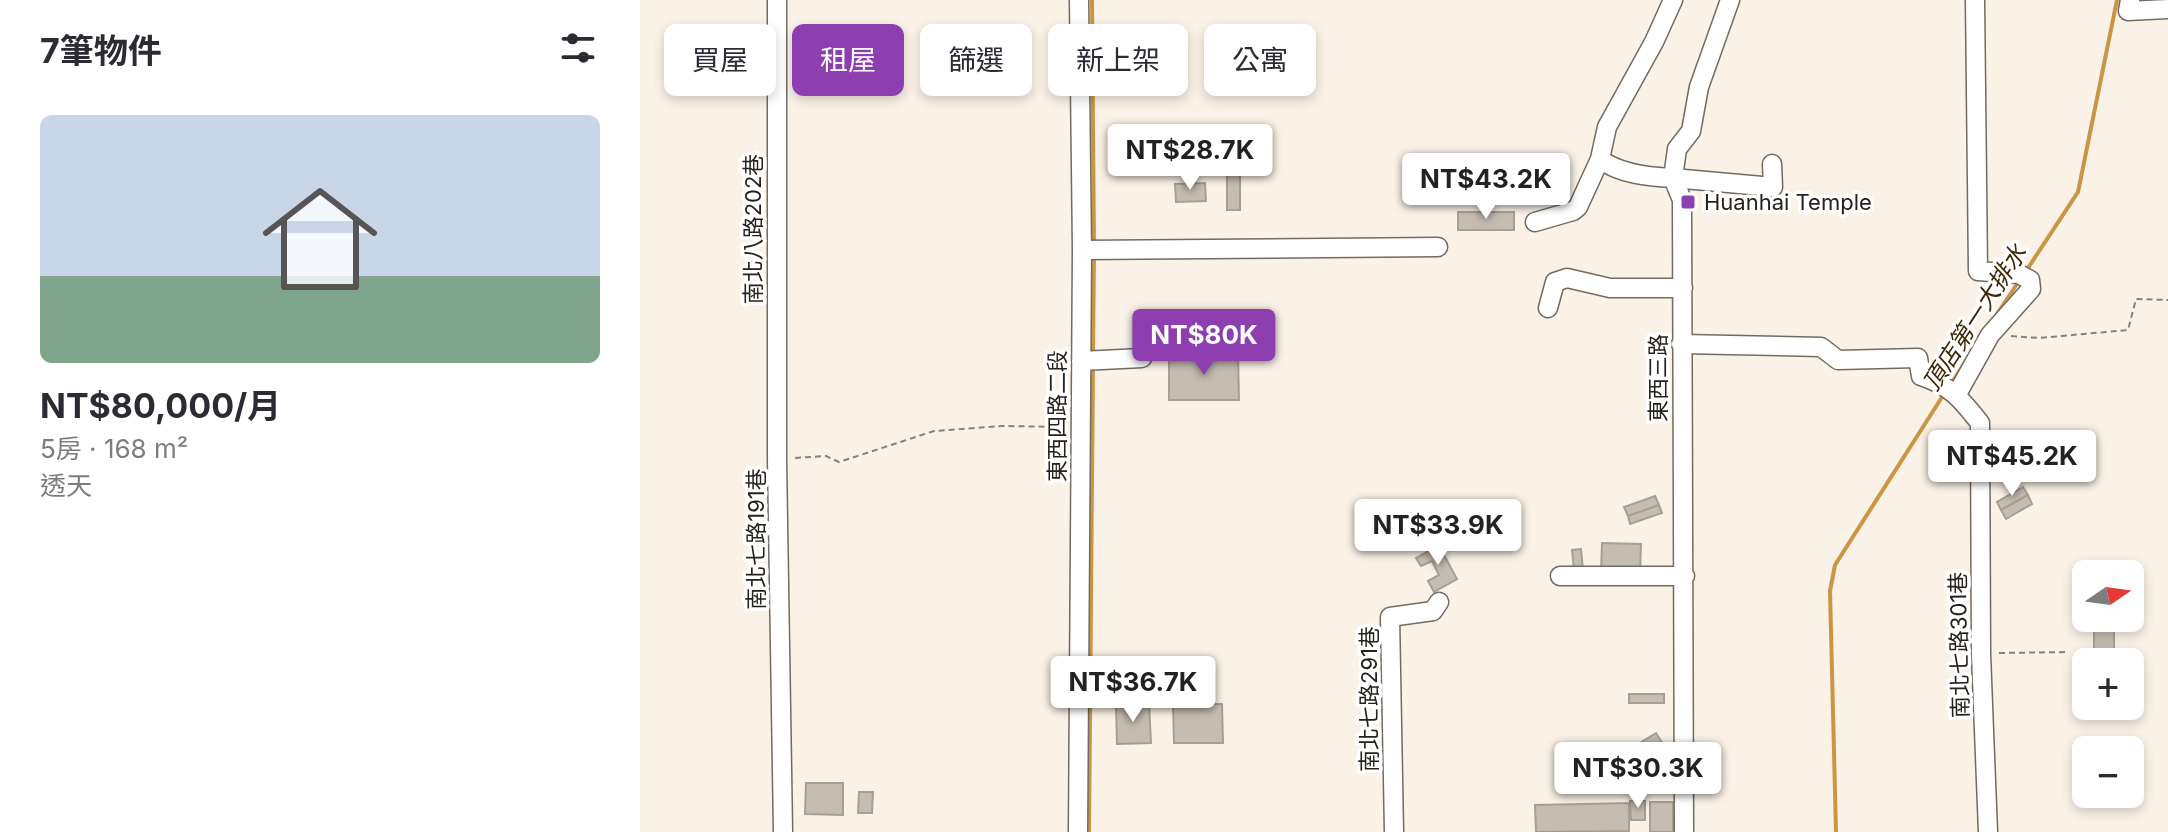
<!DOCTYPE html>
<html lang="zh-TW">
<head>
<meta charset="utf-8">
<style>
	:root { --surface:#fff; --page:#f2f2f3; --text:#2b2b33; --muted:#7c7c81; --accent:#8d3faf }
	body { margin:0; font-family:Inter,"Noto Sans TC",sans-serif; background:var(--page); color:var(--text); height:100vh; display:flex; flex-direction:column; font-size:30px; white-space:nowrap }
	* { box-sizing:border-box; margin:0 }
	p { font-size:26px; color:var(--muted) }
	.icon { flex:none; width:44px; height:44px; fill:none; stroke:currentColor; stroke-width:2; stroke-linecap:round; stroke-linejoin:round }
	.map { position:relative; flex:1; overflow:hidden }
	.sheet { display:flex; flex-direction:column; background:var(--surface); width:640px }
	.sheet>* { flex:none }
	.guide { position:absolute; left:24px; top:24px; width:760px; height:72px; display:flex; gap:16px }
	.needle { width:52px; rotate:77deg }
	.fabs { position:absolute; left:1432px; top:560px; display:grid; gap:16px }
	.fabs a { display:grid; place-items:center; width:72px; height:72px; border-radius:12px; background:var(--surface); box-shadow:0 4px 12px #0003; font-size:40px }
	.price { position:absolute; translate:-50% -68px; padding:0 18px; border-radius:8px; background:#fff; color:#222; font-size:26px; line-height:52px; filter:drop-shadow(0 2px 4px #0008) }
	.price::after { content:''; position:absolute; left:50%; top:48px; width:24px; height:18px; margin-left:-12px; background:inherit; clip-path:polygon(0 0,100% 0,50% 100%) }
	.price.on { background:var(--accent); color:#fff }
	ul { padding:0; list-style:none }
	li { display:grid; align-content:center; gap:16px; height:424px; padding:0 40px }
	li span { display:grid; place-items:center; height:248px; border-radius:12px; color:#555 }
	li>.icon { margin-inline-start:auto }
	span .icon { width:144px; height:144px; fill:#fffc; stroke-width:1 }
	li b { font-size:34px }
	h2 { display:flex; justify-content:space-between; align-items:center; height:96px; padding:0 40px; font-size:34px }
	.chip { padding:0 28px; border-radius:12px; background:var(--surface); box-shadow:0 4px 12px #0003; font-size:28px; line-height:72px }
	.chip.on { background:var(--accent); color:#fff }
	main { display:flex; flex:1; min-height:0 }
	.map>svg:first-child { display:block }
</style>
</head>
<body>
<main>
<section class="sheet">
<h2>7筆物件<svg class="icon" aria-label="filters" viewBox="0 0 24 24"><path d="M4 7h16M4 17h16"/><circle cx="9" cy="7" r="2"/><circle cx="15" cy="17" r="2"/></svg></h2>
<ul>
<li><span style="background:linear-gradient(#c9d6e8 65%,#7fa58c 0)"><svg class="icon" aria-label="home" viewBox="0 0 24 24"><path d="M3 11l9-7 9 7M6 9v11h12V9"/></svg></span><div><b>NT$80,000/月</b><p>5房 · 168 m²</p><p>透天</p></div></li>
</ul>
</section>
<div class="map">
<svg width="1528" height="832" viewBox="0 0 1528 832">
	<rect width="100%" height="100%" fill="#fbf2e7"/>
	<g fill="none" stroke-linecap="round" stroke-linejoin="round">
		<path stroke="#ca9644" stroke-width="4" d="M452,0L454,246
			M1386,271L1438,192L1477,0
			M1357,314L1379,281
			M453,354L454,254
			M1311,384L1324,364
			M449,832L453,366
			M1196,832L1190,591L1195,565L1304,394"/>
	</g>
	<path fill="#c6bdb2" stroke="#a79f94" stroke-width="2" d="M587,173H600V210H587Z
		M565,183L566,201L536,202L535,184Z
		M818,212H874V230H818Z
		M586,327H598V354H586Z
		M542,329L570,330L571,348H542Z
		M529,354H598L599,400H529Z
		M1383,487L1388,495L1361,510L1357,502Z
		M1388,495L1392,504L1366,519L1361,510Z
		M1015,496L1019,505L988,516L984,507Z
		M1019,505L1022,513L990,524L988,516Z
		M797,542L817,579L794,592L788,581L799,575L792,561L781,566L776,558L787,552L785,548Z
		M962,543L1001,544L1000,575L961,574Z
		M941,549L943,570H934L932,550Z
		M1454,628H1474V649H1454Z
		M989,694H1024V703H989Z
		M509,703L511,743L477,744L476,704Z
		M533,704H582L583,743H534Z
		M1016,733L1029,754L1003,770L990,749Z
		M166,783H203V815L165,814Z
		M219,792H233L232,813H218Z
		M990,801H1005V820H991Z
		M1010,802H1033V832H1010Z
		M989,803V831L896,832L895,805Z"/>
	<g fill="none" stroke-linecap="round" stroke-linejoin="round">
		<g stroke="#726b61" stroke-width="21">
			<path id="minor" d="M137,0V459L143,832
				M1033,0L1014,42L967,127L960,159C979,174 1009,177 1033,178L1042,200L1044,832
				M1090,0L1059,87L1051,131L1037,149L1033,178L1133,187L1132,164
				M1490,0L1488,11L1528,9
				M895,222L933,211L938,207L960,159
				M442,250L798,247
				M908,308L915,282L927,278L970,288H1043
				M1041,344L1181,347L1198,360L1278,358L1281,376C1311,386 1321,399 1340,423L1341,654L1348,832
				M441,361L502,358
				M1317,394L1350,335L1391,289L1390,280L1379,274L1338,271L1335,0
				M920,576H1045
				M438,832L442,250L439,0
				M754,832L750,617L793,611L799,602"/>
		</g>
		<path stroke="#878179" stroke-width="2" stroke-dasharray="6 4" stroke-linecap="butt" d="M1371,336L1399,338L1488,330L1496,299L1528,300
			M155,458L186,456L199,462L294,431L362,426L425,427
			M1359,653L1429,652"/>
		<use href="#minor" stroke="#fff" stroke-width="18"/>
	</g>
	<rect fill="#8d3faf" stroke="#fff" stroke-width="3" x="1040" y="194" width="16" height="16" rx="4"/>
	<g text-anchor="middle" stroke-width="7" stroke-linejoin="round" paint-order="stroke">
		<g font-size="22" fill="#25221d" stroke="#fff" text-anchor="start">
			<text x="1064" y="210">Huanhai Temple</text>
		</g>
		<g font-size="22" fill="#25221d" stroke="#fff">
			<text transform="translate(113 229) rotate(-90)" y="8">南北八路202巷</text>
			<text transform="translate(1018 378) rotate(-90)" y="8">東西三路</text>
			<text transform="translate(417 416) rotate(-90)" y="8">東西四路二段</text>
			<text transform="translate(116 539) rotate(-90)" y="8">南北七路191巷</text>
			<text transform="translate(1319 645) rotate(-91)" y="8">南北七路301巷</text>
			<text transform="translate(729 699) rotate(-90)" y="8">南北七路291巷</text>
		</g>
		<g font-size="24" font-style="italic" fill="#3c2703" stroke="#fff">
			<text transform="translate(1335 318) rotate(-57)" y="8">頂店第一大排水</text>
		</g>
	</g>
</svg>
<div class="fabs">
<a><svg class="needle" viewBox="-14 -14 28 28"><path d="M0-13l5 13h-10z" fill="#e53935"/><path d="M0 13l5-13h-10z" fill="#7c7c81"/></svg></a>
<a>+</a>
<a>−</a>
</div>
<b class="price" style="left:550px;top:192px">NT$28.7K</b>
<b class="price" style="left:846px;top:221px">NT$43.2K</b>
<b class="price on" style="left:564px;top:377px">NT$80K</b>
<b class="price" style="left:1372px;top:498px">NT$45.2K</b>
<b class="price" style="left:798px;top:567px">NT$33.9K</b>
<b class="price" style="left:493px;top:724px">NT$36.7K</b>
<b class="price" style="left:998px;top:810px">NT$30.3K</b>
<div class="guide">
<a class="chip">買屋</a>
<a class="chip on">租屋</a>
<a class="chip">篩選</a>
<a class="chip">新上架</a>
<a class="chip">公寓</a>
</div>
</div>
</main>
</body>
</html>
